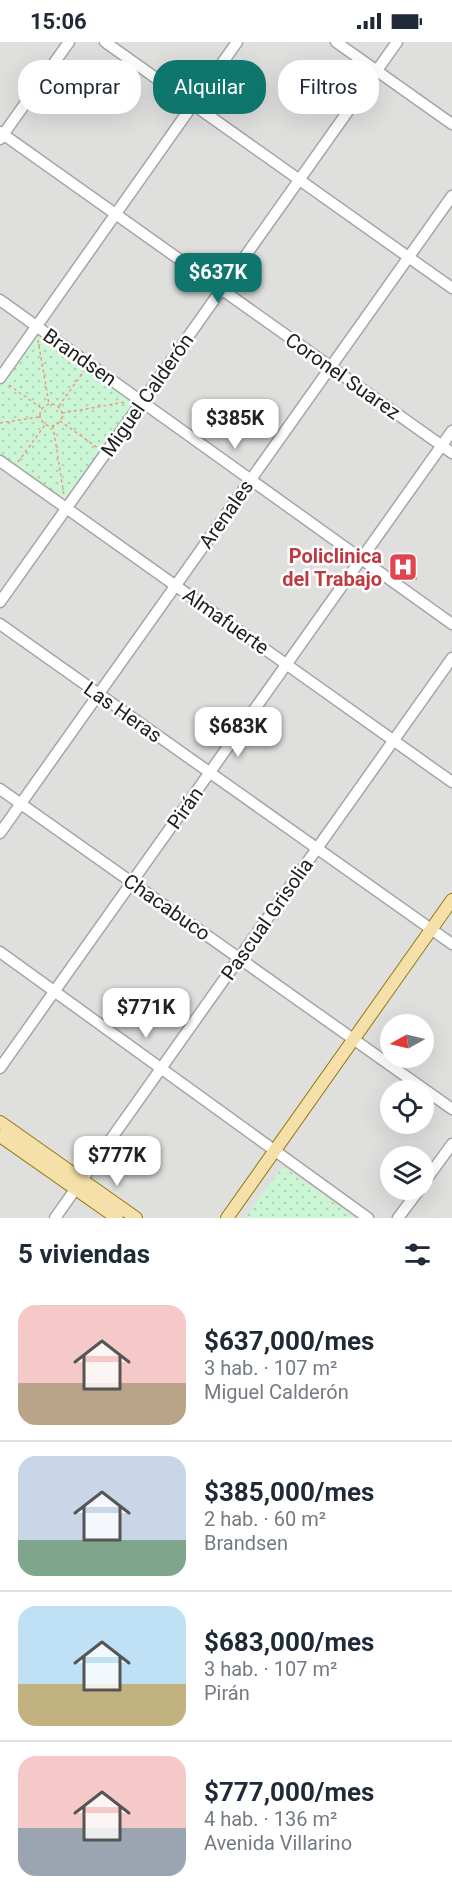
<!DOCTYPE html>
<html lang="es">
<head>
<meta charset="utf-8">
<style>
	:root { --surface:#fff; --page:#f6f6f7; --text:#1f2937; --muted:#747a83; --line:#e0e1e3; --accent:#0f766e }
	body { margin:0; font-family:Roboto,sans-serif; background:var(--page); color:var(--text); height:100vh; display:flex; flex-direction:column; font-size:22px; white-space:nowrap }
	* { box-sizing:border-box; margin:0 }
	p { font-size:20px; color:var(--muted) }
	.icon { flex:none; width:33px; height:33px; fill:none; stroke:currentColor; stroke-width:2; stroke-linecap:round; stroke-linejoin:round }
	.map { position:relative; height:1176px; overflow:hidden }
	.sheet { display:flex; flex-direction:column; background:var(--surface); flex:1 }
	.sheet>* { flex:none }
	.banner { position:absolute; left:18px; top:18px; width:417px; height:54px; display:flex; gap:12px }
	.needle { width:39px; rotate:262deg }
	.buttons { position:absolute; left:380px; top:972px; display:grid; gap:12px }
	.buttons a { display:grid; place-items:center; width:54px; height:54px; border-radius:50%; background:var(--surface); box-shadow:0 6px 24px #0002; font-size:30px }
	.price { position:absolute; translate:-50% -51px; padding:0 14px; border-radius:12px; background:#fff; color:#222; font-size:20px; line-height:39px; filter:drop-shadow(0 2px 3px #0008) }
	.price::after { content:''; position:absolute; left:50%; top:36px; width:18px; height:14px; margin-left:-9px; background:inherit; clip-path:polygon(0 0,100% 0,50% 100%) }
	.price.selected { background:var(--accent); color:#fff }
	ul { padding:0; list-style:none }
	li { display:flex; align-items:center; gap:18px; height:150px; padding:0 18px }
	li+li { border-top:2px solid var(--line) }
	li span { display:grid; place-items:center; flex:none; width:168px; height:120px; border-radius:18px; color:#555 }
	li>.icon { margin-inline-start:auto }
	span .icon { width:72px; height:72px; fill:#fffc; stroke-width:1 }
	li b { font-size:26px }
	h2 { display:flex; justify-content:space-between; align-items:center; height:72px; padding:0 18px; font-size:26px }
	.chip { padding:0 21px; border-radius:24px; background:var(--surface); box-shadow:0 6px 24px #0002; font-size:21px; line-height:54px }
	.chip.selected { background:var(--accent); color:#fff }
	.status { display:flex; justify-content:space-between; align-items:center; height:42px; padding:0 30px; background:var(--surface); direction:ltr }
	.status svg { height:16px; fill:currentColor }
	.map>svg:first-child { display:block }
</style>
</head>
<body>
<div class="status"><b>15:06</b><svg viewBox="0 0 49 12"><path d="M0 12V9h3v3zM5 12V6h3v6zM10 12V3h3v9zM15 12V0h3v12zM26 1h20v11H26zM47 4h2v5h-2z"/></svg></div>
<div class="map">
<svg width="452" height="1176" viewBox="0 0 452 1176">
	<defs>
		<pattern id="park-dots" width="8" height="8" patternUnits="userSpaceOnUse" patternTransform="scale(1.5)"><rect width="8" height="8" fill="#cbf6d5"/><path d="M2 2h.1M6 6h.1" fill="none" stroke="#aed3b7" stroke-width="1.8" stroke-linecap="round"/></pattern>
		<pattern id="building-hatch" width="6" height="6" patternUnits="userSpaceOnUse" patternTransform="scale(1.5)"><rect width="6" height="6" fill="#b6b2ab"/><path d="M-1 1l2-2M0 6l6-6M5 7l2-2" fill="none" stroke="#94908b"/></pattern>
		<filter id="shadow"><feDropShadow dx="4" dy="4" stdDeviation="0" flood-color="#0004"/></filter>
	</defs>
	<rect width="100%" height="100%" fill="#f1efe9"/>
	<path fill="#dfdfde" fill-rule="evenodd" d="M0,0H452V1176H0ZM390,982H423V1016H390ZM390,1048H423V1082H390ZM390,1114H423V1148H390Z"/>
	<path fill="url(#park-dots)" d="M37,294L135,358L66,461L0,415V341Z
		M283,1124L355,1176H245Z"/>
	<path fill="url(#building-hatch)" stroke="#c2b9ac" stroke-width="1.5" filter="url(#shadow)" d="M401,520L415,529L410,536L407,534L401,535L395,530Z"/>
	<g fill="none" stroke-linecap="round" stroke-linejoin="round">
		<g stroke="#a5a5a5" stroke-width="13">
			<path id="minor" d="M105,0L452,246
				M336,0L452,82
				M0,90L452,411
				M0,97L69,0
				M0,258L452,582
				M0,336L237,0
				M0,419L452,740
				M0,560L397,0
				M0,582L452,902
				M0,747L452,1067
				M0,791L452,154
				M0,910L368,1176
				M0,1026L452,389
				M423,1142L452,1102
				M55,1176L452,616
				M398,1176L419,1148"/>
		</g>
		<g stroke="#937a0c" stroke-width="14">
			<path id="major" d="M0,1080L136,1176
				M0,1094L117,1176
				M227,1176L452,858"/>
		</g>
		<path stroke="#f0987b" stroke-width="1.5" stroke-dasharray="3 3" stroke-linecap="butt" d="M38,298L49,362
			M9,343L41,366
			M40 373a11 11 0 1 1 22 0a11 11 0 1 1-22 0Z
			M59,364L84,329
			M62,371L126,360
			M60,379L98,406
			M0,381L39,375
			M53,384L64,454
			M18,420L45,383"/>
		<use href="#minor" stroke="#fff" stroke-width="10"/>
		<use href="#major" stroke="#f5e0a9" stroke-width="12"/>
	</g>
	<defs>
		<g id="hospital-square" transform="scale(1.5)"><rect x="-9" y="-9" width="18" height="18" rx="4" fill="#e0444e" stroke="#fff"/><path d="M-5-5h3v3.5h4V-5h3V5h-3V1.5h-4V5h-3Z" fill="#fff"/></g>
	</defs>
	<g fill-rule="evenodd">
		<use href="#hospital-square" x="403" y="525"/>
	</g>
	<g text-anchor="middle" stroke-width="5" stroke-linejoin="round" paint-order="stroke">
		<g font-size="20" fill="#212121" stroke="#fff">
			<text transform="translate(80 315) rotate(35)" y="7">Brandsen</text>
			<text transform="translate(343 334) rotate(35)" y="7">Coronel Suarez</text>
			<text transform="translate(147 353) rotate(-55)" y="7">Miguel Calderón</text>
			<text transform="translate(226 472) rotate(-55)" y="7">Arenales</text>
			<text transform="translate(226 579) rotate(35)" y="7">Almafuerte</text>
			<text transform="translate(123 670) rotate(35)" y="7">Las Heras</text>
			<text transform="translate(185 766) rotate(-55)" y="7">Pirán</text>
			<text transform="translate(167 865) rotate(35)" y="7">Chacabuco</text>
			<text transform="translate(267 877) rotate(-55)" y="7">Pascual Grisolia</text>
		</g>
		<g font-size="20" font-weight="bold" fill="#be3a42" stroke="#fff" text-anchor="end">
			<text x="382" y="521">Policlinica<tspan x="382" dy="23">del Trabajo</tspan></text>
		</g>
	</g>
</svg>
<div class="buttons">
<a><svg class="needle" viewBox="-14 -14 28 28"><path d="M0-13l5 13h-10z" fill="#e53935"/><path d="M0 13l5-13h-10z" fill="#747a83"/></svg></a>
<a><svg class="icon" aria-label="locate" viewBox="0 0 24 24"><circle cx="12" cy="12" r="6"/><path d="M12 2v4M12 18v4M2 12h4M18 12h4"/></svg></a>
<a><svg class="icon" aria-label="layers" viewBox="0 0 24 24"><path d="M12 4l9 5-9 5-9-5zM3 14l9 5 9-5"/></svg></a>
</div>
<b class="price selected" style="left:218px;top:262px">$637K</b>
<b class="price" style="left:235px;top:408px">$385K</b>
<b class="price" style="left:238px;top:716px">$683K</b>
<b class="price" style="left:146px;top:997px">$771K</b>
<b class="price" style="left:117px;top:1145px">$777K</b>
<div class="banner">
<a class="chip">Comprar</a>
<a class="chip selected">Alquilar</a>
<a class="chip">Filtros</a>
</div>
</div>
<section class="sheet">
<h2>5 viviendas<svg class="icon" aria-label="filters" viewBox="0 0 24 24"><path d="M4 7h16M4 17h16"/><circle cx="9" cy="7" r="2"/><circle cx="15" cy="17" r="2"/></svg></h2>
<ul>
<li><span style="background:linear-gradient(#f6c9c9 65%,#b9a48a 0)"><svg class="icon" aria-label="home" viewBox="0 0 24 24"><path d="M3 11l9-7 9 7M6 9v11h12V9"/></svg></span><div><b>$637,000/mes</b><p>3 hab. · 107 m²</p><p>Miguel Calderón</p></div></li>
<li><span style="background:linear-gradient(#c9d6e8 70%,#7fa58c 0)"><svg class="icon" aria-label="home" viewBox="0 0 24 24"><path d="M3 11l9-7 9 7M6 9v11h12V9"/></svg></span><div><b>$385,000/mes</b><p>2 hab. · 60 m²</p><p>Brandsen</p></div></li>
<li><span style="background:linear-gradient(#bfe0f5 65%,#c2b280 0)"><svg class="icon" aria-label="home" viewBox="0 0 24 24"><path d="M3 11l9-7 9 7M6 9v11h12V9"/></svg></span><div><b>$683,000/mes</b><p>3 hab. · 107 m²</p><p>Pirán</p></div></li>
<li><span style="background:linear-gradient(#f6c9c9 60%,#9aa5b1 0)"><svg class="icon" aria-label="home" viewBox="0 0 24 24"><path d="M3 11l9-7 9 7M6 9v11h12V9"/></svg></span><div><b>$777,000/mes</b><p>4 hab. · 136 m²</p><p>Avenida Villarino</p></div></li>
</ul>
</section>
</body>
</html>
